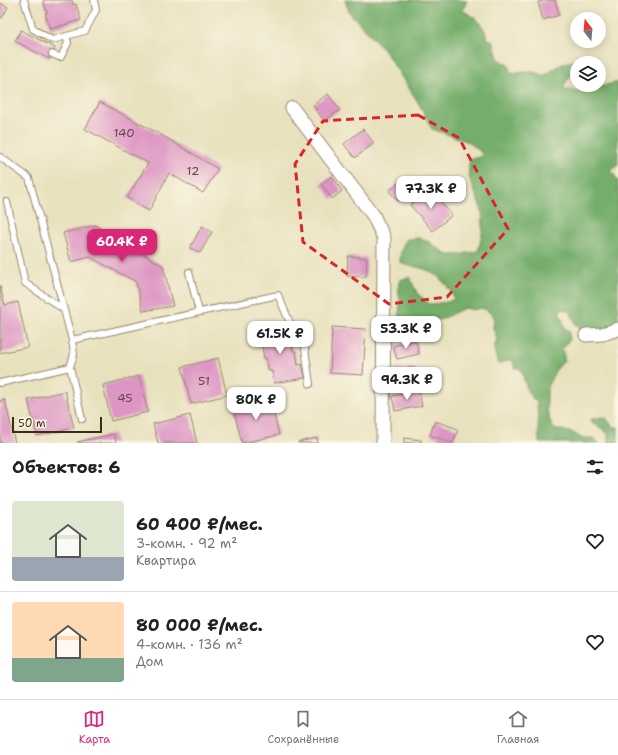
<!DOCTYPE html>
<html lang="ru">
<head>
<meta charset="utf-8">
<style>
	:root { --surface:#fff; --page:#f2f2f2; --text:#202124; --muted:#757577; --line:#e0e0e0; --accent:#db2777 }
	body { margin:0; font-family:"Shantell Sans",sans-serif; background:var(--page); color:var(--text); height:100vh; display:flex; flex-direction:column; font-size:15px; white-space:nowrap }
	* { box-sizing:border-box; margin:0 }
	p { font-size:13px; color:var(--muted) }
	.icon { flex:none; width:22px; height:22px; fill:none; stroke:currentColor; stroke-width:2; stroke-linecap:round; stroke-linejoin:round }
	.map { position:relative; height:443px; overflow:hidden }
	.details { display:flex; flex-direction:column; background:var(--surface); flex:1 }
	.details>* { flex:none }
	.needle { width:26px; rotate:344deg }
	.controls { position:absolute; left:570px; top:12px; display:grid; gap:8px }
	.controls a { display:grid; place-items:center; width:36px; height:36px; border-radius:50%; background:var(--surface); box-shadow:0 2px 10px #0003; font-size:20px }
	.scale { position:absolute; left:12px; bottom:10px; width:90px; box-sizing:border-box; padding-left:4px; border:2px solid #3b2a1e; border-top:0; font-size:11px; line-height:14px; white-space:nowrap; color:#3b2a1e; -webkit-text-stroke:3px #fcf5e5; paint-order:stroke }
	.price { position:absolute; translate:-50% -34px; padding:0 9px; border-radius:8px; background:#fff; color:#222; font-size:13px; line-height:26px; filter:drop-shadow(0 1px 2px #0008) }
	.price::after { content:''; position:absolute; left:50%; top:24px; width:12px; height:9px; margin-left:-6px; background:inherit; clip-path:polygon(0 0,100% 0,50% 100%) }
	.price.on { background:var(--accent); color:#fff }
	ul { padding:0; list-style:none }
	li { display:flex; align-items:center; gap:12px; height:100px; padding:0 12px }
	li+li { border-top:1px solid var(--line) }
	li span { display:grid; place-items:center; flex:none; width:112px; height:80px; border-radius:4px; color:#555 }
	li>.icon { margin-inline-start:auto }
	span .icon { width:48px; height:48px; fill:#fffc; stroke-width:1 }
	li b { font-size:17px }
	h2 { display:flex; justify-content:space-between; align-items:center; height:48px; padding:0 12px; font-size:17px }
	.dock { display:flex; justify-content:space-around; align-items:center; height:56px; border-top:1px solid var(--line); background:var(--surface); font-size:11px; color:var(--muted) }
	.dock a { display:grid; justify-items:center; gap:2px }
	.dock .on { color:var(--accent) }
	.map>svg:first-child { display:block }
</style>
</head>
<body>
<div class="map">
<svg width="618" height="443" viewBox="0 0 618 443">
	<rect width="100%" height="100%" fill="#fcf5e5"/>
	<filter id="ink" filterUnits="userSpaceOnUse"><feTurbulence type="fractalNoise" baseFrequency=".025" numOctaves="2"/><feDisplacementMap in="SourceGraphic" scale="8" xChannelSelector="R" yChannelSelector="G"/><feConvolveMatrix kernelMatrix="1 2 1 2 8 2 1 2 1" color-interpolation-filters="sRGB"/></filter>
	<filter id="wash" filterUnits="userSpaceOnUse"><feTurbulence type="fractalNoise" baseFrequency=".012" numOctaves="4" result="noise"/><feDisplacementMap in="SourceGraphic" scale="16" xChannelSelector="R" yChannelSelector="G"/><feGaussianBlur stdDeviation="0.9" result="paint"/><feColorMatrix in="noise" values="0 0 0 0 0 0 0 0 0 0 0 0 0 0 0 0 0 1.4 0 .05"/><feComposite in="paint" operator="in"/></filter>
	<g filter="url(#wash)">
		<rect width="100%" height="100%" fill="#e8e1bd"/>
		<path fill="#75ad6b" stroke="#586c44" d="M345,0H467L463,11C477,17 483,24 488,39L493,41L498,58L509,66L510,73C520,73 535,69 544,76C553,69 566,60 577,61L571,75L564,85V90C578,91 589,90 603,86C608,85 612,82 618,83V165L611,170L618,181V327L596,331L588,326L580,327L576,325L570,312L563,309L559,311L565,328L569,331V340L562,349L564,356V361L555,371L547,387V410L552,427L556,430H561L573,433L581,438H594L599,443H539L537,403L528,393L522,372L519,368H515L512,359L499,364C494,356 493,348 497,339L493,328L494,320L493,315L485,309L479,308L475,310L464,308L442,319L433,321L420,323L410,322L401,323L399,317L400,301L398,287L400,280L408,277L410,278L417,293L429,304H432L448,302L454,299C451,286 434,271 421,268C414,266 406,267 400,262C400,254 402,245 407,239L419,238L429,242L448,255H458L478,251C482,237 485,223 481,209C476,190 465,180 470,159L477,158L483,154L469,142L432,129L418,102L384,50L349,12Z
			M603,417L606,418L613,427H618V443H608V434C602,428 597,426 591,421L592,419Z"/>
		<g id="blocks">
			<path fill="#dd95c3" d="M43,0H72L73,5L76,4L81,20L50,29L45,13H47Z
				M547,0H555L559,15L543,20L538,2Z
				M0,3L8,7L2,18L0,17Z
				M21,30L55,48L49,59L15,41Z
				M328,94L340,110L324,121L313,105Z
				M100,102L163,136L218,169L203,193L169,173L149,211L127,198L148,163L85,129Z
				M363,129L374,143L355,158L344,144Z
				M332,176L342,191L332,199L321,184Z
				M403,179L412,189L398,201L389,191Z
				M429,188L452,215L433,231L410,205Z
				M95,225L163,266L173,306L143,311L136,282L90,257L71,262L63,233Z
				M202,226L212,232L200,253L190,248Z
				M348,256L367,258L366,277L347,276Z
				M0,286L5,305L18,302L28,347L0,353Z
				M285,326L288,340L291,339L293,351H296L298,365L302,364L305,378L274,383L272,371H269L266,358L264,359L262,346H258L255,331Z
				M332,327L366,329L363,375L330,373Z
				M416,340L419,354L397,359L393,346Z
				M218,358L227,395L191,404L182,367Z
				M394,368H415L416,380L394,381Z
				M139,376L148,412L111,421L103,385Z
				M65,391L74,428L37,436L28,400Z
				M419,391L422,406L395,411L392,396Z
				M270,398L279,435L242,443L233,408Z
				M5,400L15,443H0V401Z
				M190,415L197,443H158L153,424Z
				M435,421L458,429L453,443L430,435Z
				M114,434L116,443H78L77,442Z
				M317,438L318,443H298V442Z
				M404,438L421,440V443H404Z"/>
		</g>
	</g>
	<g filter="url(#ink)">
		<use href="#blocks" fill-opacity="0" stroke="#92866e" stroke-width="1"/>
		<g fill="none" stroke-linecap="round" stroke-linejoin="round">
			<g stroke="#92866e" stroke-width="8">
				<path id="service" d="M24,0L33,29L52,40L85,31L96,10L94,0
					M52,54L59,57H61L68,43L66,36
					M0,157L29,178L72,340L74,354L70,367L82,419
					M7,202L25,283L63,309
					M189,272L199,312
					M72,340L278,295L291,325L302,328L310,384
					M0,383L70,367"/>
			</g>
			<g stroke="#92866e" stroke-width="15">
				<path id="minor" d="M292,108L373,215L384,238L383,443
					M586,335L602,334L618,329"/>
			</g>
			<use href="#service" stroke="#fff" stroke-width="6"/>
			<use href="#minor" stroke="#fff" stroke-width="13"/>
		</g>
	</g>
	<path fill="none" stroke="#d62828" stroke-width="3" stroke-dasharray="8 5" stroke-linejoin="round" d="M418,115L459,138L508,229L447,297L389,304L303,242L295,164L323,121Z"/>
	<g text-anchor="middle" stroke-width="4" stroke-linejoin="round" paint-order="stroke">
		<g font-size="12" fill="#644547">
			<text x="124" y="137">140</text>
			<text x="193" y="175">12</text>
			<text x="204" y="385">51</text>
			<text x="125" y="402">45</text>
		</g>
	</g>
</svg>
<div class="controls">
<a><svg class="needle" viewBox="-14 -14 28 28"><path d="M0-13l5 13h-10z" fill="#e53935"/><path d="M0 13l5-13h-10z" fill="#757577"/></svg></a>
<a><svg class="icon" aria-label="layers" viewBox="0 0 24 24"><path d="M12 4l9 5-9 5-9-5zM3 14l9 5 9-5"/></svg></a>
</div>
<div class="scale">50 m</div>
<b class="price" style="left:431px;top:210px">77.3K ₽</b>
<b class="price on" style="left:122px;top:263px">60.4K ₽</b>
<b class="price" style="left:406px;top:350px">53.3K ₽</b>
<b class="price" style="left:280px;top:355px">61.5K ₽</b>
<b class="price" style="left:407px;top:401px">94.3K ₽</b>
<b class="price" style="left:256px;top:421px">80K ₽</b>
</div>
<section class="details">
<h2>Объектов: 6<svg class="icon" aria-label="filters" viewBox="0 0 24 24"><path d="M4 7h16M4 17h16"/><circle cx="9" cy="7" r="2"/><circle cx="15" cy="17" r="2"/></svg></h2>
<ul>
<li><span style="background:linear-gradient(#dfe7d0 70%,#9aa5b1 0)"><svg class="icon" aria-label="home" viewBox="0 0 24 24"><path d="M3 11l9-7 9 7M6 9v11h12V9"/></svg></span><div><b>60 400 ₽/мес.</b><p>3-комн. · 92 m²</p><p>Квартира</p></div><svg class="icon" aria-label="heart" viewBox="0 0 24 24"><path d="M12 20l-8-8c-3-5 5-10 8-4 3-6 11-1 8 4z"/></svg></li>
<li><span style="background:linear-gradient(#ffd9b3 70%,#7fa58c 0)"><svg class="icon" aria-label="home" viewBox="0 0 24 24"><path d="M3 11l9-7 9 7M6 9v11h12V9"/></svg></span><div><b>80 000 ₽/мес.</b><p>4-комн. · 136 m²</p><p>Дом</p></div><svg class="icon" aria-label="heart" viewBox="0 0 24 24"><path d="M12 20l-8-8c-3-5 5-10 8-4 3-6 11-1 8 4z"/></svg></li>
</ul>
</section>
<nav class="dock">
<a class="on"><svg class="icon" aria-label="map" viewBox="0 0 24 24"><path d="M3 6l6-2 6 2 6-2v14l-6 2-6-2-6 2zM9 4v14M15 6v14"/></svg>Карта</a>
<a><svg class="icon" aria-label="saved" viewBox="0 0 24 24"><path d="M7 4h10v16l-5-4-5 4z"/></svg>Сохранённые</a>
<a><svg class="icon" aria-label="home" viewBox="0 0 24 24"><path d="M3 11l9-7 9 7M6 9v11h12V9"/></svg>Главная</a>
</nav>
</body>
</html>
